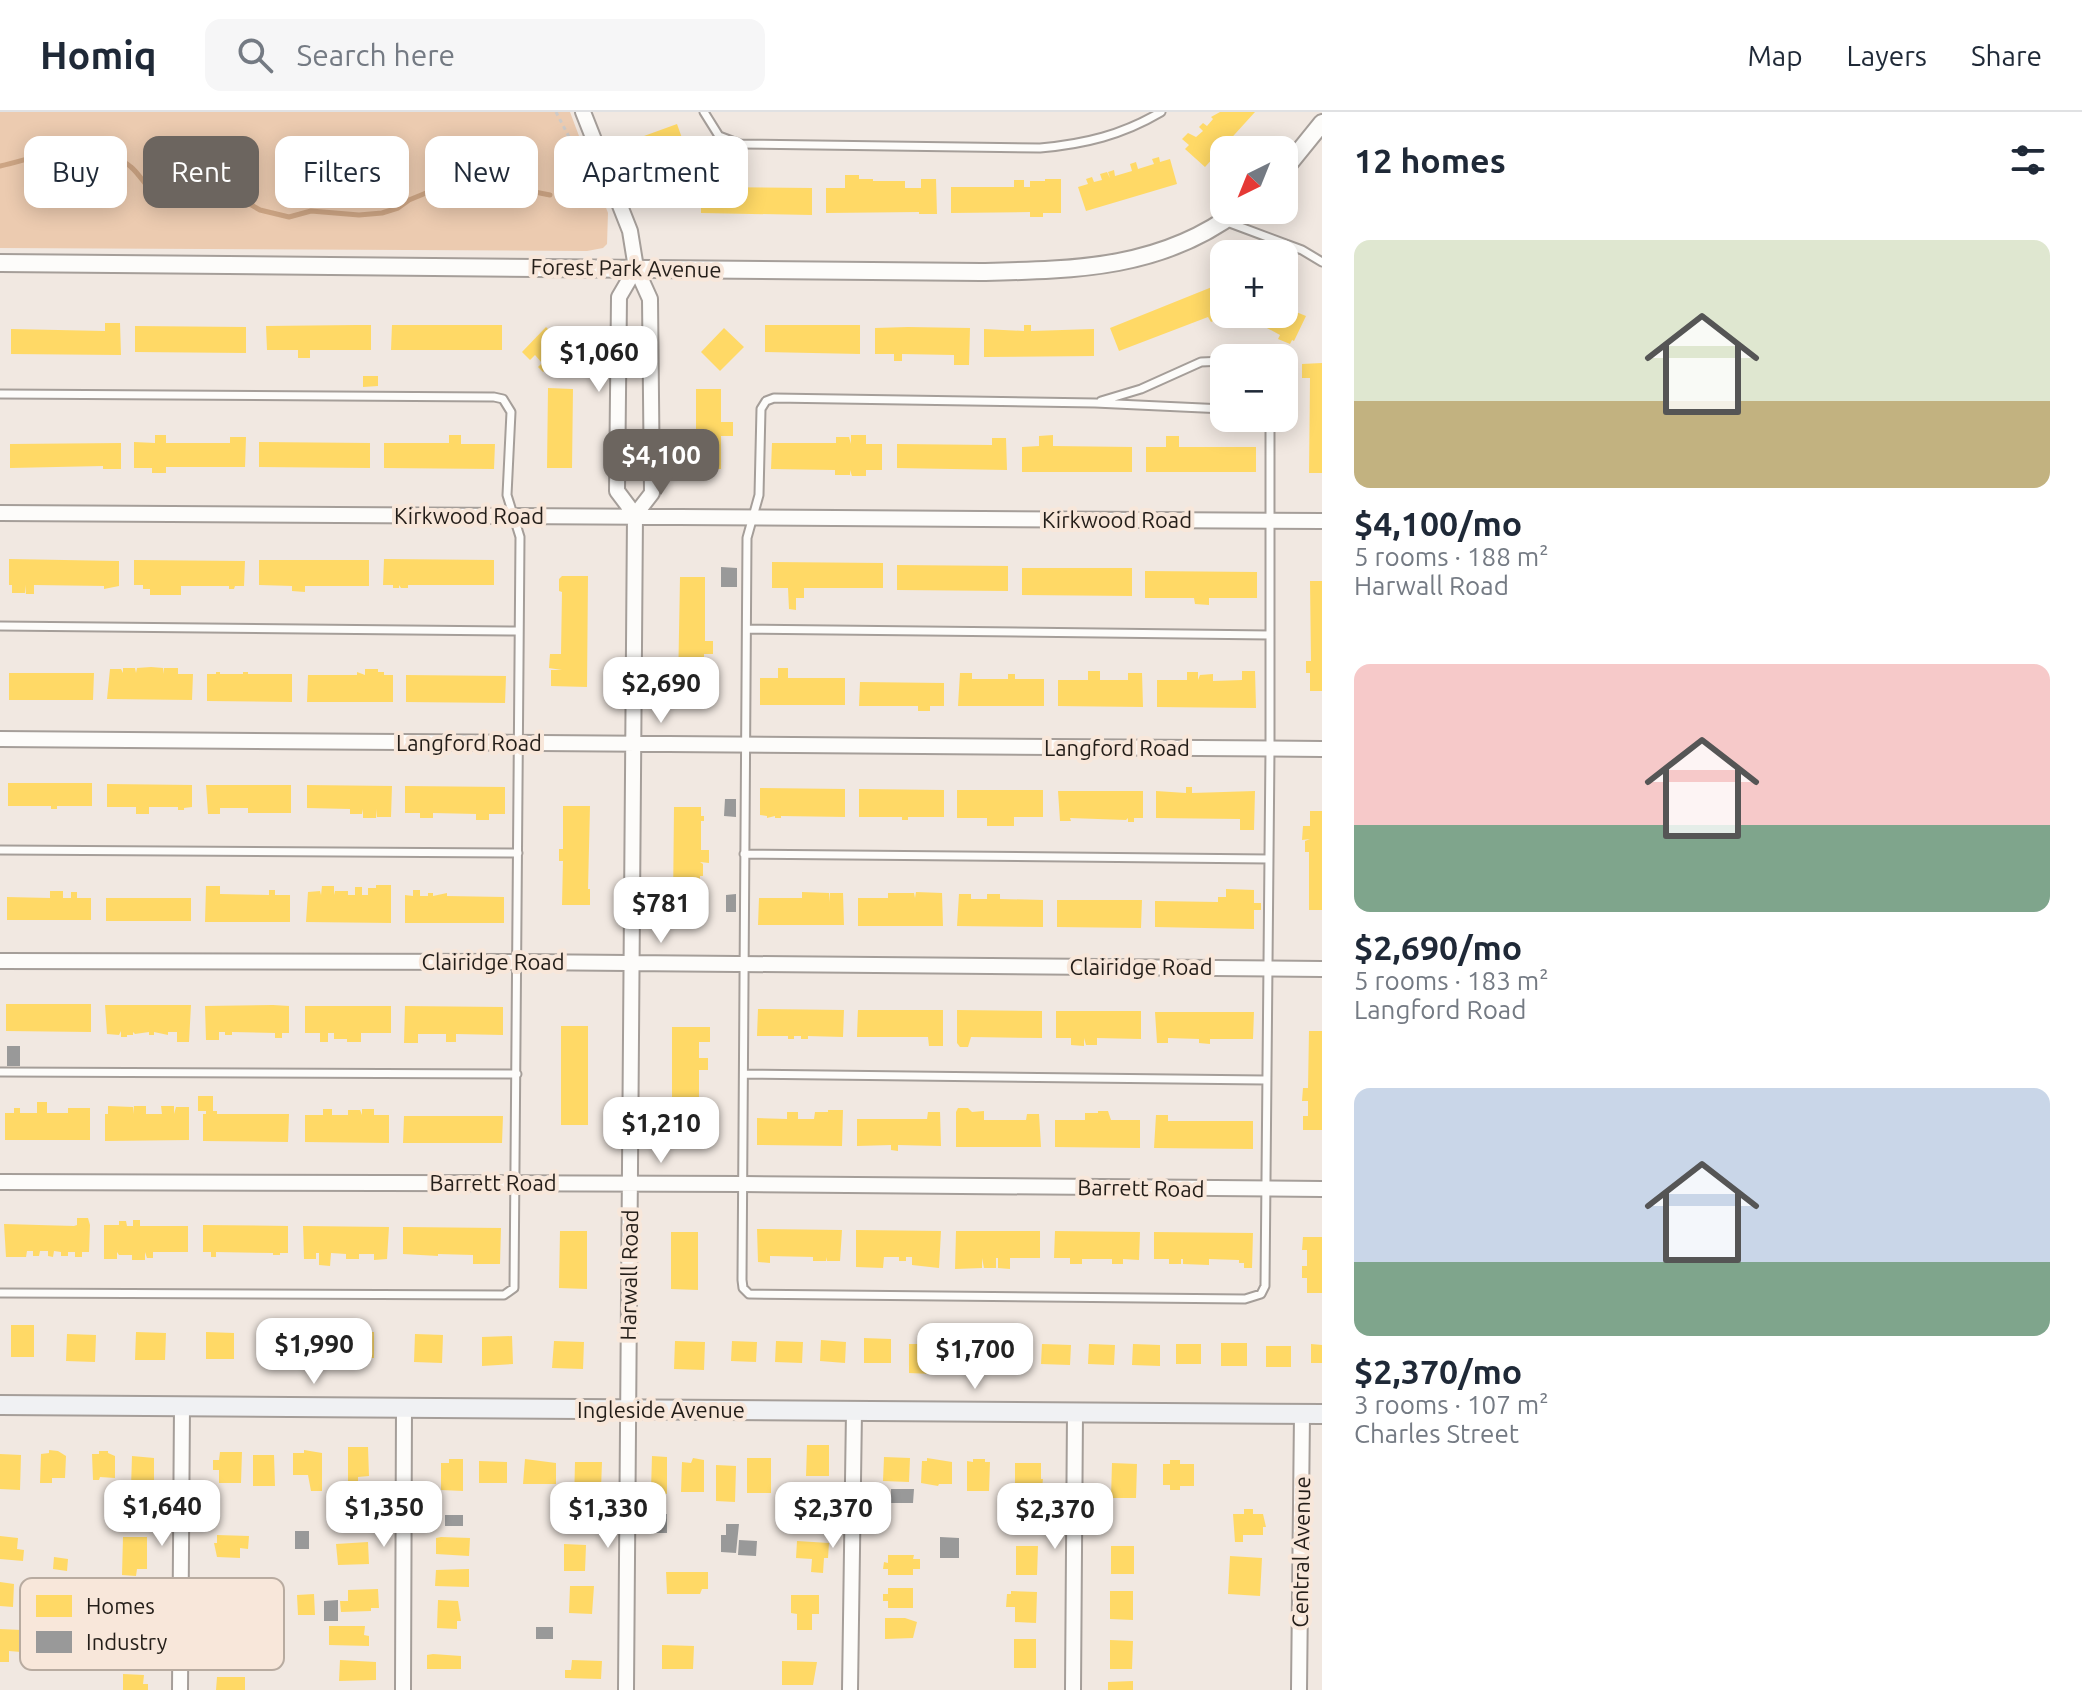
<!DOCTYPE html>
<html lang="en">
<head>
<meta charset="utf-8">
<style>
	:root { --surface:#fff; --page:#f6f6f7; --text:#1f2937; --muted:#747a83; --line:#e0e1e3; --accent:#6c655f }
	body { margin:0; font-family:Ubuntu,sans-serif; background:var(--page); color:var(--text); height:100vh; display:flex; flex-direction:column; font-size:30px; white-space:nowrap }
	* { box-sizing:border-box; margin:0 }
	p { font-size:26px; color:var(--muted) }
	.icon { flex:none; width:44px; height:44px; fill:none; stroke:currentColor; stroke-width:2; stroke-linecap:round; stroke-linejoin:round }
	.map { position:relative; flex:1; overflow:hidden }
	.panel { display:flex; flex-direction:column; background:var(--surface); width:760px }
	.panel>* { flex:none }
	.hud { position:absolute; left:24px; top:24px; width:760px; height:72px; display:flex; gap:16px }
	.needle { width:52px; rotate:223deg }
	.buttons { position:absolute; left:1210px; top:24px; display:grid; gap:16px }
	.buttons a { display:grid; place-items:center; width:88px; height:88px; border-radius:16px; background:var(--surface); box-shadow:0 4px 20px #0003; font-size:40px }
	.price { position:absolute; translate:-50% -68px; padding:0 18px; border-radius:16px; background:#fff; color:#222; font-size:26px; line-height:52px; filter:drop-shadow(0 2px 4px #0008) }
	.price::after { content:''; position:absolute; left:50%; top:48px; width:24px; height:18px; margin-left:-12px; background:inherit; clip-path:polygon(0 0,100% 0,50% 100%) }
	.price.active { background:var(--accent); color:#fff }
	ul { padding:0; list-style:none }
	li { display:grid; align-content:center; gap:16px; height:424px; padding:0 32px }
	li span { display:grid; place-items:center; height:248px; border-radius:16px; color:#555 }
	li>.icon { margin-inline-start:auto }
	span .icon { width:144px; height:144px; fill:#fffc; stroke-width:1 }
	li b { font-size:34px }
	h2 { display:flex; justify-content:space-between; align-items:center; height:96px; padding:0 32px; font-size:34px }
	.pill { padding:0 28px; border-radius:16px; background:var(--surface); box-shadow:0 4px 20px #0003; font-size:28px; line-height:72px }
	.pill.active { background:var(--accent); color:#fff }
	header { display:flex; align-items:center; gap:48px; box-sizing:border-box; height:112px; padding:0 40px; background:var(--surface); border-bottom:2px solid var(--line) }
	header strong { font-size:38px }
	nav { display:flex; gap:44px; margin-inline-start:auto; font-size:28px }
	.search { width:560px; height:72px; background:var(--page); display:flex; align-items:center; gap:20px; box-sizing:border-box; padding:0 28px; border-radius:16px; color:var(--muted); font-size:30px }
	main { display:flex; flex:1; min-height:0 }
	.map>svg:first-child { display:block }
</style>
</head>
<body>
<header>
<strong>Homiq</strong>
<div class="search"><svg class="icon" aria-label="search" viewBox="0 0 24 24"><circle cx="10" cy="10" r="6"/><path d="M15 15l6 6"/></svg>Search here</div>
<nav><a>Map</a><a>Layers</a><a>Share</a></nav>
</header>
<main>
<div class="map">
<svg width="1322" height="1578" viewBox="0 0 1322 1578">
	<rect width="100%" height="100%" fill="#f1e8e1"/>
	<path fill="#eccbb0" d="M0,0H570L608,101L607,132L603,136L587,139L0,136Z"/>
	<path fill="#ffd966" d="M1220,0H1255L1205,55L1185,37L1189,33L1182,27L1188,21L1196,25L1203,19L1199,15L1203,11L1207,14L1213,7L1211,5Z
		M677,12L682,26L675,28L688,59L663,69L644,24Z
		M1159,45L1160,50L1170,47L1177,72L1086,99L1078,75L1088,72L1086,67L1092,65L1094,70L1102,68L1100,62L1107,60L1110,66L1108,60L1114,58L1115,64L1132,59L1130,52L1136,50L1138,57L1154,52L1152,47Z
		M845,63H859V67H873V69H905V76H921V67H936L937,102H919V100L826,101V76H845Z
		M1045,67H1061V101H1043V105H1030V100L951,101V75H1014V68H1024V75H1030V69H1045Z
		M701,75L812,76V103L701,101Z
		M1212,175L1222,205L1211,210L1208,205L1119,239L1110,216Z
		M1284,195L1306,204L1294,229L1292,228L1290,232L1278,227L1280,223L1241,202H1284Z
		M105,211H120L121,243L11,242V217L105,219Z
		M355,213H371V238H310V246H298V238H267L266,214Z
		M392,213H502V238H391Z
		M765,213H860V242L765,240Z
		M1024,213H1031V219L1094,217V244L984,245V217L1024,219Z
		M135,214L246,215V241L135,240Z
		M546,215L551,220L555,215L562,222L558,227L569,239L549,258L548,256L543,260L538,255L542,251L535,243L530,248L522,240Z
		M908,215L970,216L969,253H954V243L902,242V249H894V242H875V216Z
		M724,216L744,235L720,259L701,240Z
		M1322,251V361H1309L1310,266H1302V252Z
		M363,264H378V274L363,275Z
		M548,276L573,277L572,356H547Z
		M696,277H721V310H733V324H721V357H696Z
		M155,323H166V331H230V325H246L245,355H166V361H152V356H134V330L155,331Z
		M449,323H461V332H495L494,357L384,356V331H449Z
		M851,323H866V332H882V358H866V364H852L850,358V363H835V358L771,357L772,331H836V325H849L851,332Z
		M1053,323V334L1132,335V360H1022V335L1039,334V324Z
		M1166,324H1179V335H1256V360H1146V335H1166Z
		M992,326H1006L1007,358L897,356V332L992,333Z
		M259,330L370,331V356L259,355Z
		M121,331V357H103V354L10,356V332Z
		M9,447L119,449V474L104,477V474L34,473V482H26L25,473V481H12V473H9Z
		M384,447L494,448V473H408V476H401L399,473V476H393V473H383Z
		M134,448L245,449L244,474H235L234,477H229V474H181V483H150V477H143V473H134Z
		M259,448H369V474H305V480L292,479V474L259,473Z
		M772,450L883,451V476H804V486H796V498L789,497L788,476H772Z
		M897,453L1008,454V479L897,478Z
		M1022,456H1132V484L1022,483Z
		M1145,459L1257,460V486H1209V493L1195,492L1194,486H1145Z
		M562,464H588L587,575L551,574V558H562L549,556L550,542H561L562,480L559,479V467Z
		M680,465H705V529H713V542H704V575H678Z
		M1310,469H1322V579H1310V561H1306V549H1311Z
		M123,556H135L136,561L137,556L151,555L163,556V562L164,556H178V562H193L192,588L107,587L110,557H121L123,561Z
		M778,556H788V566H845V593H760V566H778Z
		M365,557H378V560H384V563H393V590H307L308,563H357V560L365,563Z
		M1088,559H1100V568H1128V561H1142L1143,595L1058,594V568H1088Z
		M1242,559H1255L1256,596L1157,595V568H1187V560H1198V568L1200,563L1213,562V569L1242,568Z
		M216,560H220V562H243V560H248V562H292V590L207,589V562H216Z
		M9,561H94L93,588H9Z
		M960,561H972V567H1008V562H1015V567H1044V594H958Z
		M406,563L506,564L505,591L406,590Z
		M860,570L944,571V594H930V599H918V594H859Z
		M8,671H92V694H57V697H51V694H8Z
		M107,672L192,673V695L184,696V698H178V695H149V702H136V695H107Z
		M206,673H291V701H248V696H220V702H208Z
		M307,673L392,674L391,705H377V697L376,706H363V697L362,702H350V697L307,696Z
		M405,674L505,675V702H489V708H476V702L433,701V706H420V701H405Z
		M1186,675H1192V681L1255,679L1254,718H1240V707L1156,706V679L1186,681Z
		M760,676L845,677V705L781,704V706H775V704L767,706V704L760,703Z
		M859,677L944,678V705H908V708H902V705H859Z
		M957,678H1043V705H1014V714H987V706H957Z
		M1058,679H1143V706H1134V710H1128V706L1126,708L1070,706L1071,709H1060Z
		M563,694H590L588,777H590V793H562L563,749H559V737H563Z
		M674,695H701V704H704V709H701V738H709V751L700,750L703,752V764H700V779H708V793H673Z
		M1310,699H1322V798H1309V740H1305V729L1310,727L1302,728L1303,714H1310Z
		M376,773H391V811L306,810L308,780L320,779L321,783L322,774H334V783L335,779H348V783H355V775H362V783H368V776H376Z
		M206,774H220V782L269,783V778H275V783H290V810H205Z
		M1226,777L1254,778V791H1261V798H1254V817L1155,815V789L1218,790V785H1226Z
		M413,778H420V784H428V781H433V784L447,781V784L504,785V811H405V783L413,784Z
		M50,779H63V786H71V780H77V786H91V808H7V785L50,786Z
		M802,780L829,781L830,790V781H843L844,813H758L759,786H802Z
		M916,780L942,781L943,814H858V786H888V781H914L915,786Z
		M959,782H971V787H987V782H1000V787L1043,788V815L957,814Z
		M106,786H191V809H106Z
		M1057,788H1142L1141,816L1057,815Z
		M6,892H91V920L6,919Z
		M105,893H191L189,930H177V920H168V923L154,920V923H149V920L135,922L133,920V923H127V925H121V919L119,923L107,922Z
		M273,893L289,894V921H282V926H275V921L232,920V923H225V920H219V928H206L205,894Z
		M305,894H391V921H361V930H347V927H334V921H328V930H320V921H305Z
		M405,894L503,895V923L456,922V930H446V922H418V931H404Z
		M758,897L844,898L843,925L808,924V927H801V924H794V927H788V924H757Z
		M858,898H943V934H929L928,925H857Z
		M957,898L1042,899V926L971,925L968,935H960L957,931Z
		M1056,899H1141V927L1097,926V933H1086L1084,926V934L1071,933V926H1056Z
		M1155,900H1254L1253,927H1210V932L1199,931V927L1168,926V931H1157Z
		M561,914H588V1013H561Z
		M672,915H710V930H699V946H708V958H699V986H709V999H699V1014H672Z
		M1309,919H1322V1018H1303V1004H1308V989H1302L1303,976H1308Z
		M198,984H213V999H217V1002H289L288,1030L203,1029V1002H206V999H198Z
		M37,990H47V1001H68V996H90V1028H5V1001H14V996H20V1001H37Z
		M108,994L133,995V1002L134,994H146V1002H162L161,994H174V1002L176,995H189V1028L105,1029V1002H108Z
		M958,996H968L972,1000L984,999V1008H1026L1027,1002H1039L1041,1035H956V1000Z
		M323,997H332V1003H348V998H360L362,1003V997H374V1003H389V1031L305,1030V1003H323Z
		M828,998H843L842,1034L757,1033V1006L787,1007V1000H798V1007H814L815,1000H828Z
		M1098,999H1108L1111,1008H1140V1036L1055,1035V1008H1085V1001H1098Z
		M928,1000H940L941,1034L898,1033V1039L891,1038V1033L857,1034V1007H927Z
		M1156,1003H1168V1009H1253V1037L1154,1036Z
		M404,1004H503L502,1031H403Z
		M77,1106H88L90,1113L89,1140H82V1145H75V1140H68V1144H61V1140L54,1139L53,1145L48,1144V1139H40L39,1144H33V1139H27L26,1145H6L4,1112L74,1114L77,1113Z
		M133,1108H140V1114H188V1140H153V1146H147L145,1140V1148H132V1143H119L117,1140V1147H104V1113H119V1109H126L127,1114H133Z
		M203,1113L288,1114V1141H280V1143H273V1141L216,1140V1145H211V1140H203Z
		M303,1114L389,1115L387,1147L374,1148V1142H359V1147H346V1142L331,1141L330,1154L319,1153V1141H316V1147H304Z
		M403,1115L501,1116L500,1152H473V1143L438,1142V1144L403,1142Z
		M757,1117L842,1118L840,1149H827V1145L826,1149H813V1145L770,1144V1151L758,1150Z
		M856,1118L941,1119L939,1156L912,1153V1145H906V1149H899V1145H884L883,1156L856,1155Z
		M560,1119H587V1177L559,1176Z
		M956,1119H1040V1146H1010V1157L998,1156V1146H996V1156H984L982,1146V1156L955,1157Z
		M1055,1119L1140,1120L1139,1148L1123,1147V1152H1112V1147H1082V1152H1070V1146H1054Z
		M671,1120H698V1178L671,1177Z
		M1154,1120L1253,1121L1252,1156H1244V1151H1239V1148L1209,1147V1153L1183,1152V1147H1181V1152H1169V1147H1154Z
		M1303,1125H1322V1181H1307V1166H1302V1154H1307V1138H1302Z
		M11,1213H34V1245H11Z
		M274,1219H304L305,1246L274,1247Z
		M136,1220L166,1221L165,1248H135Z
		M206,1220L234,1221V1247H206Z
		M346,1220H374V1246H346Z
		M67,1222L96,1223L95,1250L66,1249Z
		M415,1222L443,1223L442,1251L414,1250Z
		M512,1224L513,1252L482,1254V1225Z
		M864,1226L891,1227V1251H864Z
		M821,1228L846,1230L845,1251L820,1249Z
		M554,1229L584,1230L583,1257L552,1256Z
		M675,1229L705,1230L704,1258L674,1257Z
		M732,1229L757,1230L756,1250L731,1249Z
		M776,1229L803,1230L802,1251L775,1250Z
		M954,1231L979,1232V1254L954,1253Z
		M998,1231L1024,1232L1023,1253L997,1252Z
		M1221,1231H1247V1254H1221Z
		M909,1232H932V1262L909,1261Z
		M1042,1232L1071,1233L1070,1253L1041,1252Z
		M1089,1232L1115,1233L1114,1253L1088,1252Z
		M1133,1232L1160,1233V1254L1132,1253Z
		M1176,1232H1201V1252H1176Z
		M1311,1232L1322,1233V1251H1311Z
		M1266,1234H1291V1255H1266Z
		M807,1333H829V1364H806Z
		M348,1335H368L369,1364L358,1365V1370H348Z
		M49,1338L58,1339L66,1344L65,1366H52V1371H40L41,1342L49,1341Z
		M304,1338L322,1341V1379H311L308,1363H293V1341H304Z
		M99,1339H108V1341L115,1344V1366L100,1365L99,1368H93L92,1342H99Z
		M220,1340H242L241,1371H219V1358H213V1348H219Z
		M0,1342L21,1343L20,1378L0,1377Z
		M253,1343H274L275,1374H253Z
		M132,1344L154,1346V1371L143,1370V1376H131Z
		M652,1344L667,1345V1382L651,1378Z
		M884,1345L910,1346L909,1370L883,1369Z
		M693,1346L704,1348V1380H681L682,1350L691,1351Z
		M747,1346H771V1381H747Z
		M927,1346L952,1350V1372H939L938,1374L921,1371L922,1349H927Z
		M449,1347H463V1379L441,1378V1351H449Z
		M525,1347L556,1351V1372H523Z
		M973,1347H985V1350H990L989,1379H967V1349L973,1350Z
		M1170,1348H1180V1352H1194V1374H1180V1378H1170V1373H1163V1352H1170Z
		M479,1349L507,1350V1371H479Z
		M575,1350H602L601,1377H588V1391H574Z
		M1015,1351H1041V1367H1043L1041,1385H1015Z
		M1112,1351L1137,1352L1136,1386H1111Z
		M716,1353L736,1354L735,1390L716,1389Z
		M1244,1397H1253V1402H1263L1266,1415H1263V1423H1243V1430H1235L1233,1402H1244Z
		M217,1423L249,1424L248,1437L240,1436V1446L217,1445L214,1431H217Z
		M0,1424L18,1426L17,1437L24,1438L23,1449L0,1447Z
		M123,1425H147V1457H137L136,1464L122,1463Z
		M441,1425L470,1426L469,1444L436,1442V1426Z
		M797,1429L829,1431L828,1446H824L823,1461L811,1460L812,1447L796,1446Z
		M368,1430L369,1452L338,1453L336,1432Z
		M564,1432L586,1433L585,1459H564Z
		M1016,1434H1038L1037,1463H1016Z
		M1111,1434H1134V1462H1111Z
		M888,1443H914L913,1447H920V1457H913V1463H888V1457H883L884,1450L888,1451Z
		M1230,1444L1262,1446L1260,1484L1228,1482Z
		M54,1445L68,1447L67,1459L53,1457Z
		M469,1457V1475L435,1474L436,1458Z
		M666,1460H708V1477H702L700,1482H667Z
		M0,1470L14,1472L13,1495L0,1494Z
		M570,1474H594L592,1502L569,1501Z
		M888,1476H913V1496H888V1489H883V1482H888Z
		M378,1477L379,1496H371V1499L341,1500L340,1489H348V1478Z
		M1011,1479L1037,1480L1036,1511L1015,1510V1495H1006L1007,1482H1011Z
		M1110,1479H1133V1508L1110,1507Z
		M314,1482L315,1503H298L297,1483Z
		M791,1483H819V1502H812V1518H797V1502L791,1501Z
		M438,1488L458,1489L461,1509H457V1517L437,1516Z
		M885,1506H905L917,1510L913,1526L885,1527Z
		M329,1514H365L364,1523L369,1524V1534L329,1533Z
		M0,1517L22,1518L21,1540L9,1539V1550H0Z
		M1014,1527H1036V1556H1014Z
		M1110,1528L1133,1529L1132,1557H1110Z
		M662,1533L694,1534L693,1557H662Z
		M433,1542L461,1544V1557H427V1543Z
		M340,1548L376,1550V1568L339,1569Z
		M572,1548L602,1549L601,1567L565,1566V1558H571Z
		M782,1549L817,1550L813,1573H782Z
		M123,1562L144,1563L143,1572H148V1578H123Z
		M217,1565H245V1578H216Z
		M1133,1569V1578H1108V1570Z"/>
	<path fill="#999" d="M721,455L737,456V475H721Z
		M725,687H736V705L724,704Z
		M736,782V800H726V783Z
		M7,934H20V954H7Z
		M785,1371H800V1387H785Z
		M891,1377H914L913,1391H891Z
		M354,1398L370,1399L369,1415H354Z
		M650,1402H667V1421H650Z
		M445,1403H463V1414H445Z
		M726,1412H739L736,1441L721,1440V1423H726Z
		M295,1419H309V1437H295Z
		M940,1425L959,1426V1446H940Z
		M739,1428L757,1429L756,1444L738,1443Z
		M102,1465L122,1466V1477H102Z
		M338,1488V1509H324V1489Z
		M536,1515H553V1527H536Z"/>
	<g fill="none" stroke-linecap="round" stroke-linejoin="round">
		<path stroke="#cda584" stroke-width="5" d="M0,54C28,48 55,36 85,38C99,39 121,46 131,55C144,66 149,85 168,86C180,87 196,73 207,68L260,98L289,105L311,99L359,103L382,101L398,96L409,88L426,81L437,80L453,86L504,74L550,83"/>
		<g stroke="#a59e99" stroke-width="11">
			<path id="service" d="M704,0L719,24L740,32L1040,36C1085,32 1122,23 1161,0
				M1227,110L1302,138L1322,150
				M0,282L494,285L503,287L511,300L507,383L520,425L514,1176L504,1183L0,1181
				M1101,289L1141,277L1201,250L1224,249
				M1224,297L1095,291L774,286L766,289L761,297L759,383L747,426L742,1168L743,1176L749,1182L1245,1187L1261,1182L1265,1174L1270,637V306
				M0,514L519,519
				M747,517L1270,523
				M0,738L518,741
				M744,742L1269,747
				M0,960L517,962
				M744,962L1265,968"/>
		</g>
		<g stroke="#a59e99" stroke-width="18">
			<path id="minor" d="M583,0L630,119L636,156L650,187L652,381L635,403
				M0,401L1322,409
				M0,627L1322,637
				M0,849L518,850L1322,857
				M0,1070L743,1072L1322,1077
				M180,1578L182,1294
				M403,1578L404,1295
				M626,1578L635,403L617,379L619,185L636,156
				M850,1578L854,1299
				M1073,1578L1075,1301
				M1299,1578L1302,1302"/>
		</g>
		<g stroke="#a59e99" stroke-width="20">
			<path id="tertiary" d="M1284,58L1322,11
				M0,151L981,160C1074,158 1162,157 1239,98"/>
		</g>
		<g stroke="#a59e99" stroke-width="22">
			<path id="secondary" d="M0,1293L1322,1302"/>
		</g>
		<path stroke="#cdcac8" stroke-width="3" stroke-dasharray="4 4" stroke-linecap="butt" d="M556,0L579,44L583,43"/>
		<use href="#service" stroke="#fdfcfa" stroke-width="7"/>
		<use href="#minor" stroke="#fdfcfa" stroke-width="14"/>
		<use href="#tertiary" stroke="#fdfcfa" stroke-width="16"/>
		<use href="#secondary" stroke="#f0f1f3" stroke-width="18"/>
	</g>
	<g text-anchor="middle" stroke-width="8" stroke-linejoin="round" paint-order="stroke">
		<g font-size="22" fill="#241e19" stroke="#f8e7da">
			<text transform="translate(626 156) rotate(1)" y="8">Forest Park Avenue</text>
			<text x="469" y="412">Kirkwood Road</text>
			<text x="1117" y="416">Kirkwood Road</text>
			<text x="469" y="639">Langford Road</text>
			<text x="1117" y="644">Langford Road</text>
			<text x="493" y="858">Clairidge Road</text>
			<text x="1141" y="863">Clairidge Road</text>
			<text x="493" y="1079">Barrett Road</text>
			<text transform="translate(1141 1076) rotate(1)" y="8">Barrett Road</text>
			<text transform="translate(629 1163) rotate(-89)" y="8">Harwall Road</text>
			<text x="661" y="1306">Ingleside Avenue</text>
			<text transform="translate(1301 1440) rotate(-89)" y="8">Central Avenue</text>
		</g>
	</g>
	<rect x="20" y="1466" width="264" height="92" rx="12" fill="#f8e7da" stroke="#b8aba0" stroke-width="2"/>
	<rect x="36" y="1483" width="36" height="22" fill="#ffd966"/>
	<rect x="36" y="1519" width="36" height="22" fill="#999"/>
	<g font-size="22" fill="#241e19">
		<text x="86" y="1502">Homes</text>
		<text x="86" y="1538">Industry</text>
	</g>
</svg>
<div class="buttons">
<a><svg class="needle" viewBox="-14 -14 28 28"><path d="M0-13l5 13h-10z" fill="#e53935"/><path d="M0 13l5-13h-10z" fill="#747a83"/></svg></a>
<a>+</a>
<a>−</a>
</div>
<b class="price" style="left:599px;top:282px">$1,060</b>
<b class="price active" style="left:661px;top:385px">$4,100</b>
<b class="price" style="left:661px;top:613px">$2,690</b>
<b class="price" style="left:661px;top:833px">$781</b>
<b class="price" style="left:661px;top:1053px">$1,210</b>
<b class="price" style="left:314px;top:1274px">$1,990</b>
<b class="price" style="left:975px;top:1279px">$1,700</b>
<b class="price" style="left:162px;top:1436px">$1,640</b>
<b class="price" style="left:384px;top:1437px">$1,350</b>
<b class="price" style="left:608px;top:1438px">$1,330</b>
<b class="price" style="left:833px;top:1438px">$2,370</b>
<b class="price" style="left:1055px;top:1439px">$2,370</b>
<div class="hud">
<a class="pill">Buy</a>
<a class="pill active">Rent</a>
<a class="pill">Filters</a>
<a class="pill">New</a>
<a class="pill">Apartment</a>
</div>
</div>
<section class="panel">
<h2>12 homes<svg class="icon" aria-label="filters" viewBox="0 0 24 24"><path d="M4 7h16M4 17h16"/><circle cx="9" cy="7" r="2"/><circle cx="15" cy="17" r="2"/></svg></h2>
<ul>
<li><span style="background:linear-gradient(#dfe7d0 65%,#c2b280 0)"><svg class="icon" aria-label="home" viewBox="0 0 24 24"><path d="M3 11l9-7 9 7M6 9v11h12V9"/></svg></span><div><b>$4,100/mo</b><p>5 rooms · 188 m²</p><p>Harwall Road</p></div></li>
<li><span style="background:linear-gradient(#f6c9c9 65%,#7fa58c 0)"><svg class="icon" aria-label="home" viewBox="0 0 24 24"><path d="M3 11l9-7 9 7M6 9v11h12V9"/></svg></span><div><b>$2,690/mo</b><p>5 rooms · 183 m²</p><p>Langford Road</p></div></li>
<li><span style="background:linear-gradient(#c9d6e8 70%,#7fa58c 0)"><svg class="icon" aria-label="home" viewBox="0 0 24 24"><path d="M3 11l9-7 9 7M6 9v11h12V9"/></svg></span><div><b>$2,370/mo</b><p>3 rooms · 107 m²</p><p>Charles Street</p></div></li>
</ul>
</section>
</main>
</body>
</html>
